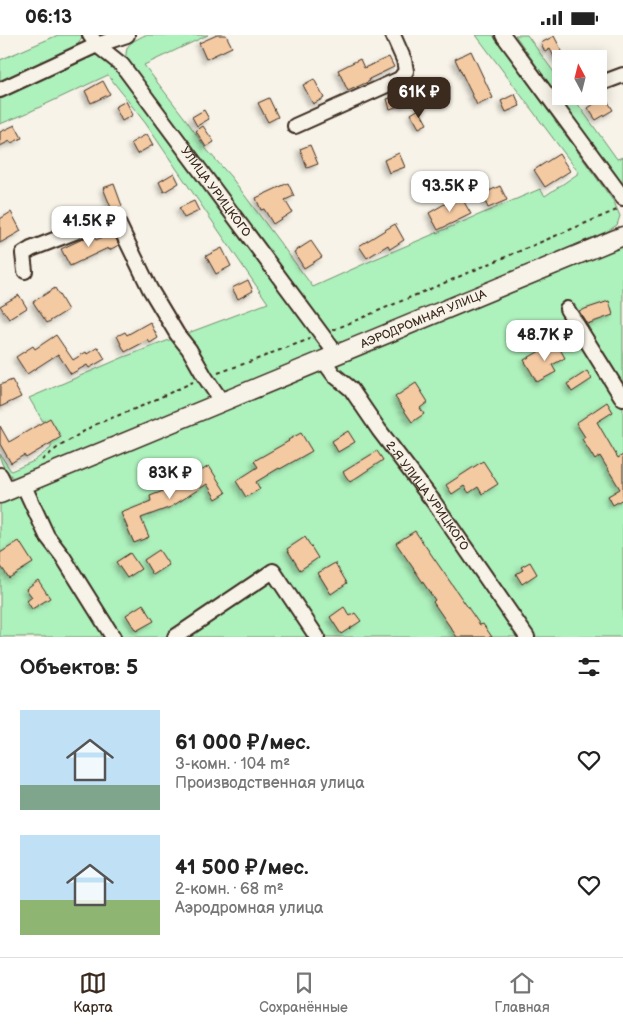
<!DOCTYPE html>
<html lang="ru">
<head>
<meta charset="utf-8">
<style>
	:root { --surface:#fff; --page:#f6f6f6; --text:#222; --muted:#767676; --line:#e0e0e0; --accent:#3b2a1e }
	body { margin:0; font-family:"Balsamiq Sans",sans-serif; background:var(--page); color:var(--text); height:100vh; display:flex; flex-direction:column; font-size:19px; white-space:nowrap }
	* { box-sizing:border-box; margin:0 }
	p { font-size:16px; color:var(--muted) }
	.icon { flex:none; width:28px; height:28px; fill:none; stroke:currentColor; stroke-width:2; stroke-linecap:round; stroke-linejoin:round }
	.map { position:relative; height:602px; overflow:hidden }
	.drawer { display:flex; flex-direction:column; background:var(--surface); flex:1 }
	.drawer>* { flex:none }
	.needle { width:32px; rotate:353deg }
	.tools { position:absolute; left:552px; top:15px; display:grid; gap:10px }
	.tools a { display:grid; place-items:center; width:55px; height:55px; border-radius:0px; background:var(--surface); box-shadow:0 2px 12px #0003; font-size:25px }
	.price { position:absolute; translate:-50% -42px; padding:0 11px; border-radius:10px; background:#fff; color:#222; font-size:16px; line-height:32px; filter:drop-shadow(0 1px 2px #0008) }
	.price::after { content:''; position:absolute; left:50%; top:30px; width:15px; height:11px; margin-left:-8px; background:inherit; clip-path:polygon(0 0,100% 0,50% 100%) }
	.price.on { background:var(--accent); color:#fff }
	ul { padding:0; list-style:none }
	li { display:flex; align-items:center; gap:15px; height:125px; padding:0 20px }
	li span { display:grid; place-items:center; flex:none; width:140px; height:100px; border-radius:0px; color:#555 }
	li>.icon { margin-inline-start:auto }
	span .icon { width:60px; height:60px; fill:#fffc; stroke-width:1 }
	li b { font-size:21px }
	h2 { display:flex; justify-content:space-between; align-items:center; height:60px; padding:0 20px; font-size:21px }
	.status { display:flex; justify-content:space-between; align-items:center; height:35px; padding:0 25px; background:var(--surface); direction:ltr }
	.status svg { height:14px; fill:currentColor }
	.tabs { display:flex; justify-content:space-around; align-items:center; height:70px; border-top:1px solid var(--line); background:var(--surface); font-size:14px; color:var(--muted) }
	.tabs a { display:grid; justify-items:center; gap:2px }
	.tabs .on { color:var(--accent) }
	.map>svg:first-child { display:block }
</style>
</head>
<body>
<div class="status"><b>06:13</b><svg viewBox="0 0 49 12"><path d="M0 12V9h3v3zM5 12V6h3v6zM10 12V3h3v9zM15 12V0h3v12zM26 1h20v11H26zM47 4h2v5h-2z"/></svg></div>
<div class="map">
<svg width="623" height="602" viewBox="0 0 623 602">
	<defs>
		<filter id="shadow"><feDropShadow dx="-3" dy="3" stdDeviation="2.5" flood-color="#0004"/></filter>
	</defs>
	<rect width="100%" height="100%" fill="#f7f3e8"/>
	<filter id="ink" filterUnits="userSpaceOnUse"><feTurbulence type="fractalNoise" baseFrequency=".02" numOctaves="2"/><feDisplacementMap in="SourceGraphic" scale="10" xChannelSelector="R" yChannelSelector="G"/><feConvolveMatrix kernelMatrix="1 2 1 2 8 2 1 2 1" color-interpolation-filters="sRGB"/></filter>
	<g filter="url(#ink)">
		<path fill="#adf1bc" stroke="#748e6d" d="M58,0H81L82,2L79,8L63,18L0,46V25Z
			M145,0H208L144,30L187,86L207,115L231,142L313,252L375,224L540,154L545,161L579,138L476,0H493L614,167L620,181L617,190L608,196L347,306L338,307L330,303L126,27C125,8 130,8 145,0Z
			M515,0H527L561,47V61H572L617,124L623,122V154Z
			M92,19L105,22L119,34L322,308L321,317L314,322L16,446C8,437 0,431 0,419L11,436L34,426L51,413V400L29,363L124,322L268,268L146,89L108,40L25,79L0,89V59Z
			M623,211V602H0V467L373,315Z"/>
		<path fill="#f4caa3" stroke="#3b2a1e" filter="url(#shadow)" d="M217,0H226L232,12L206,24L199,8Z
			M554,1L566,24H555L550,14L545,17L541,8Z
			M471,16L493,63L477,70L455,24Z
			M389,22L394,32L369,44L370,46L348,56L338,35L360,24L364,33Z
			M314,44L324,63L313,69L303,50Z
			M103,46L110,59L91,68L85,56Z
			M405,58L409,67L390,74L387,64Z
			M515,59L520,71L506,77L501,66Z
			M605,62L613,75L596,85L588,73Z
			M269,63L278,82L268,87L258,68Z
			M126,66L133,80L122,86L115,72Z
			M419,74L427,89L419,93L411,79Z
			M204,75L209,84L197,91L192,82Z
			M15,90L22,103L11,108L10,106L0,111V97Z
			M203,91L214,107L206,112L196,96Z
			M147,99L153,110L137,119L131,108Z
			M310,110L318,129L307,133L300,114Z
			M399,118L405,132L389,138L384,125Z
			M559,119L570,136L545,152L534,135Z
			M174,138L179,148L164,157L159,147Z
			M288,148L294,161L285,165L292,177L273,189L264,174L261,175L256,163Z
			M114,149L122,171L112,175L103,153Z
			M500,151L507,165L488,173L482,159Z
			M460,160L471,179L438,195L429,178Z
			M194,166L199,176L184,183L179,173Z
			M11,177L21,196L0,208V184Z
			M395,189L404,205L390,214L388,210L367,223L359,211Z
			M113,197L119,210L109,215L108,213L70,231L61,214L89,201L93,200L96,205Z
			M311,206L322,222L304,233L294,217Z
			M222,213L231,231L216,239L206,221Z
			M248,245L253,256L238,264L232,253Z
			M55,253L68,275L47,288L33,267Z
			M19,260L27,273L9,284L0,271Z
			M609,266L613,280L587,289L579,276Z
			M150,287L158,303L150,308L148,305L125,317L117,301L125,297L127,300Z
			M56,300L73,325L86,317L87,319L98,312L105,324L89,333L87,330L71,339L58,319L27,339L16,322L33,311L35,314Z
			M556,307L565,323L552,330L556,337L537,347L524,325Z
			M587,336L592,344L572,357L567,349Z
			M12,345L21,362L0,372V350Z
			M416,348L428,367L420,373L424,379L412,387L395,362Z
			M607,367L613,377L597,387L618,423L623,420V464L613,470L608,461L620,454L600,421L595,425L582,404L585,402L576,388Z
			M50,383L61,402L26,423L24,420L11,428L0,409V391L9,407Z
			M348,396L355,407L338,417L332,406Z
			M301,398L312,416L280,434L279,433L256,447L260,454L246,462L236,446L258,432L254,426L289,406L288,405Z
			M377,416L383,425L350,447L343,437Z
			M483,426L498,449L482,459L478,452L469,458L464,451L452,459L446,450Z
			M209,431L226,458L216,464L207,449L171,472L141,483L149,502L134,508L121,478L151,466L150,461L171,453L168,449L183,439L187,445Z
			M415,496L480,590L483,589L492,602H457L433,567L435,565L396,508Z
			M305,502L318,523L300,535L287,514Z
			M19,506L33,528L9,543L0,530V518Z
			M159,515L169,530L153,540L144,525Z
			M130,518L141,534L127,543L116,527Z
			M530,527L537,539L522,549L516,539L523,535L521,532Z
			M335,528L347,548L331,559L318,538Z
			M38,545L50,563L32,574L27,566L32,562L26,554Z
			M143,569L154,586L136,596L126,580Z
			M344,572L350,581L355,578L361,586L341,599L330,582Z"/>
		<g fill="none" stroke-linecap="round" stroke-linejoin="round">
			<g stroke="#3b2a1e" stroke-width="18">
				<g id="minor">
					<path id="s1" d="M90,0L97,10L122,30L337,320"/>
					<path d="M503,0L623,163"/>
					<path d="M599,49L623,40"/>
					<path d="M0,55L97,10L127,0"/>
					<path d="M553,67L567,61"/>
					<path d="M295,91L400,44L406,36L404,25L393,0"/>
					<path d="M25,236L23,219L31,214L85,193L111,185L119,190L150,254L177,299L189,314L205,342L222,367"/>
					<path d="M567,274L623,364"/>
					<path id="s2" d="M323,325L334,340L351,354L379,395L433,466L527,602"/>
					<path d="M0,440L8,456"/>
					<path d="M23,449L47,501L63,522L113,602"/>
					<path d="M175,602L273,536L317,602"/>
				</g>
			</g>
			<g stroke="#3b2a1e" stroke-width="21">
				<g id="tertiary">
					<path id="s3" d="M0,459L623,201"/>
				</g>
			</g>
			<path stroke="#3b2a1e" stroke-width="2" stroke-dasharray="4 4" stroke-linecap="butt" d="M333,295L619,174
				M218,338L263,322L269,319L310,304
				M42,425L57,413L94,390L142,371L163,361L193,347"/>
			<use href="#minor" stroke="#f7f3e8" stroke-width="14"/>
			<use href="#tertiary" stroke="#f7f3e8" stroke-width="18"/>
		</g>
	</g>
	<g text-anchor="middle" stroke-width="5" stroke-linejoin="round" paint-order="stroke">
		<g font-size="12" fill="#3b2a1e" stroke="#f7f3e8">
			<text dy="4" stroke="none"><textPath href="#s1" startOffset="202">УЛИЦА УРИЦКОГО</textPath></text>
			<text dy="4" stroke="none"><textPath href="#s3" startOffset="458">АЭРОДРОМНАЯ УЛИЦА</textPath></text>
			<text dy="4" stroke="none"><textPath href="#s2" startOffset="172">2-Я УЛИЦА УРИЦКОГО</textPath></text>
		</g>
	</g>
</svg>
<div class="tools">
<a><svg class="needle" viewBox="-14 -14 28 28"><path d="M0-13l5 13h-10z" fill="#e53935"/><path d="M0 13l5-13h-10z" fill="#767676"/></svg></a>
</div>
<b class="price on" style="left:419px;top:84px">61K ₽</b>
<b class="price" style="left:450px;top:178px">93.5K ₽</b>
<b class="price" style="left:89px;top:213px">41.5K ₽</b>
<b class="price" style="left:545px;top:327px">48.7K ₽</b>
<b class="price" style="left:170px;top:465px">83K ₽</b>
</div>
<section class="drawer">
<h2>Объектов: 5<svg class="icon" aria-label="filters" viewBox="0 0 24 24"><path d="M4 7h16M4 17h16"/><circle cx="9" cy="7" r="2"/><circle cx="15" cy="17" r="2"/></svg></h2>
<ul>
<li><span style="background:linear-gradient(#bfe0f5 75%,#7fa58c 0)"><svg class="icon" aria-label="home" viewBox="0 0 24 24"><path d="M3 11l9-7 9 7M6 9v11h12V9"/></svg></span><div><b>61 000 ₽/мес.</b><p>3-комн. · 104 m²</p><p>Производственная улица</p></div><svg class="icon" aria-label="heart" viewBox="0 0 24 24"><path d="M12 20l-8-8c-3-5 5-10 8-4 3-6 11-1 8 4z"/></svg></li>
<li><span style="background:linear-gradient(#bfe0f5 65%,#8fb573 0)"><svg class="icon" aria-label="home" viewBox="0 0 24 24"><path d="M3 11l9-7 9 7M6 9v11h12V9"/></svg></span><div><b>41 500 ₽/мес.</b><p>2-комн. · 68 m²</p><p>Аэродромная улица</p></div><svg class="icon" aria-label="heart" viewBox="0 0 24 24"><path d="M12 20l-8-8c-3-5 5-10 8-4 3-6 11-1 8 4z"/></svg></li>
</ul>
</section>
<nav class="tabs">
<a class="on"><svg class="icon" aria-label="map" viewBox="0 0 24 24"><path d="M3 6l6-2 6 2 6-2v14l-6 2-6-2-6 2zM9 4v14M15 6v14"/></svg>Карта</a>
<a><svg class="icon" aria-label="saved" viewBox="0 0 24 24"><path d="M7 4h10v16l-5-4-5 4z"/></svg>Сохранённые</a>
<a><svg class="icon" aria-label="home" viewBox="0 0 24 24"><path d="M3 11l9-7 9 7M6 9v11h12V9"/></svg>Главная</a>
</nav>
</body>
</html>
